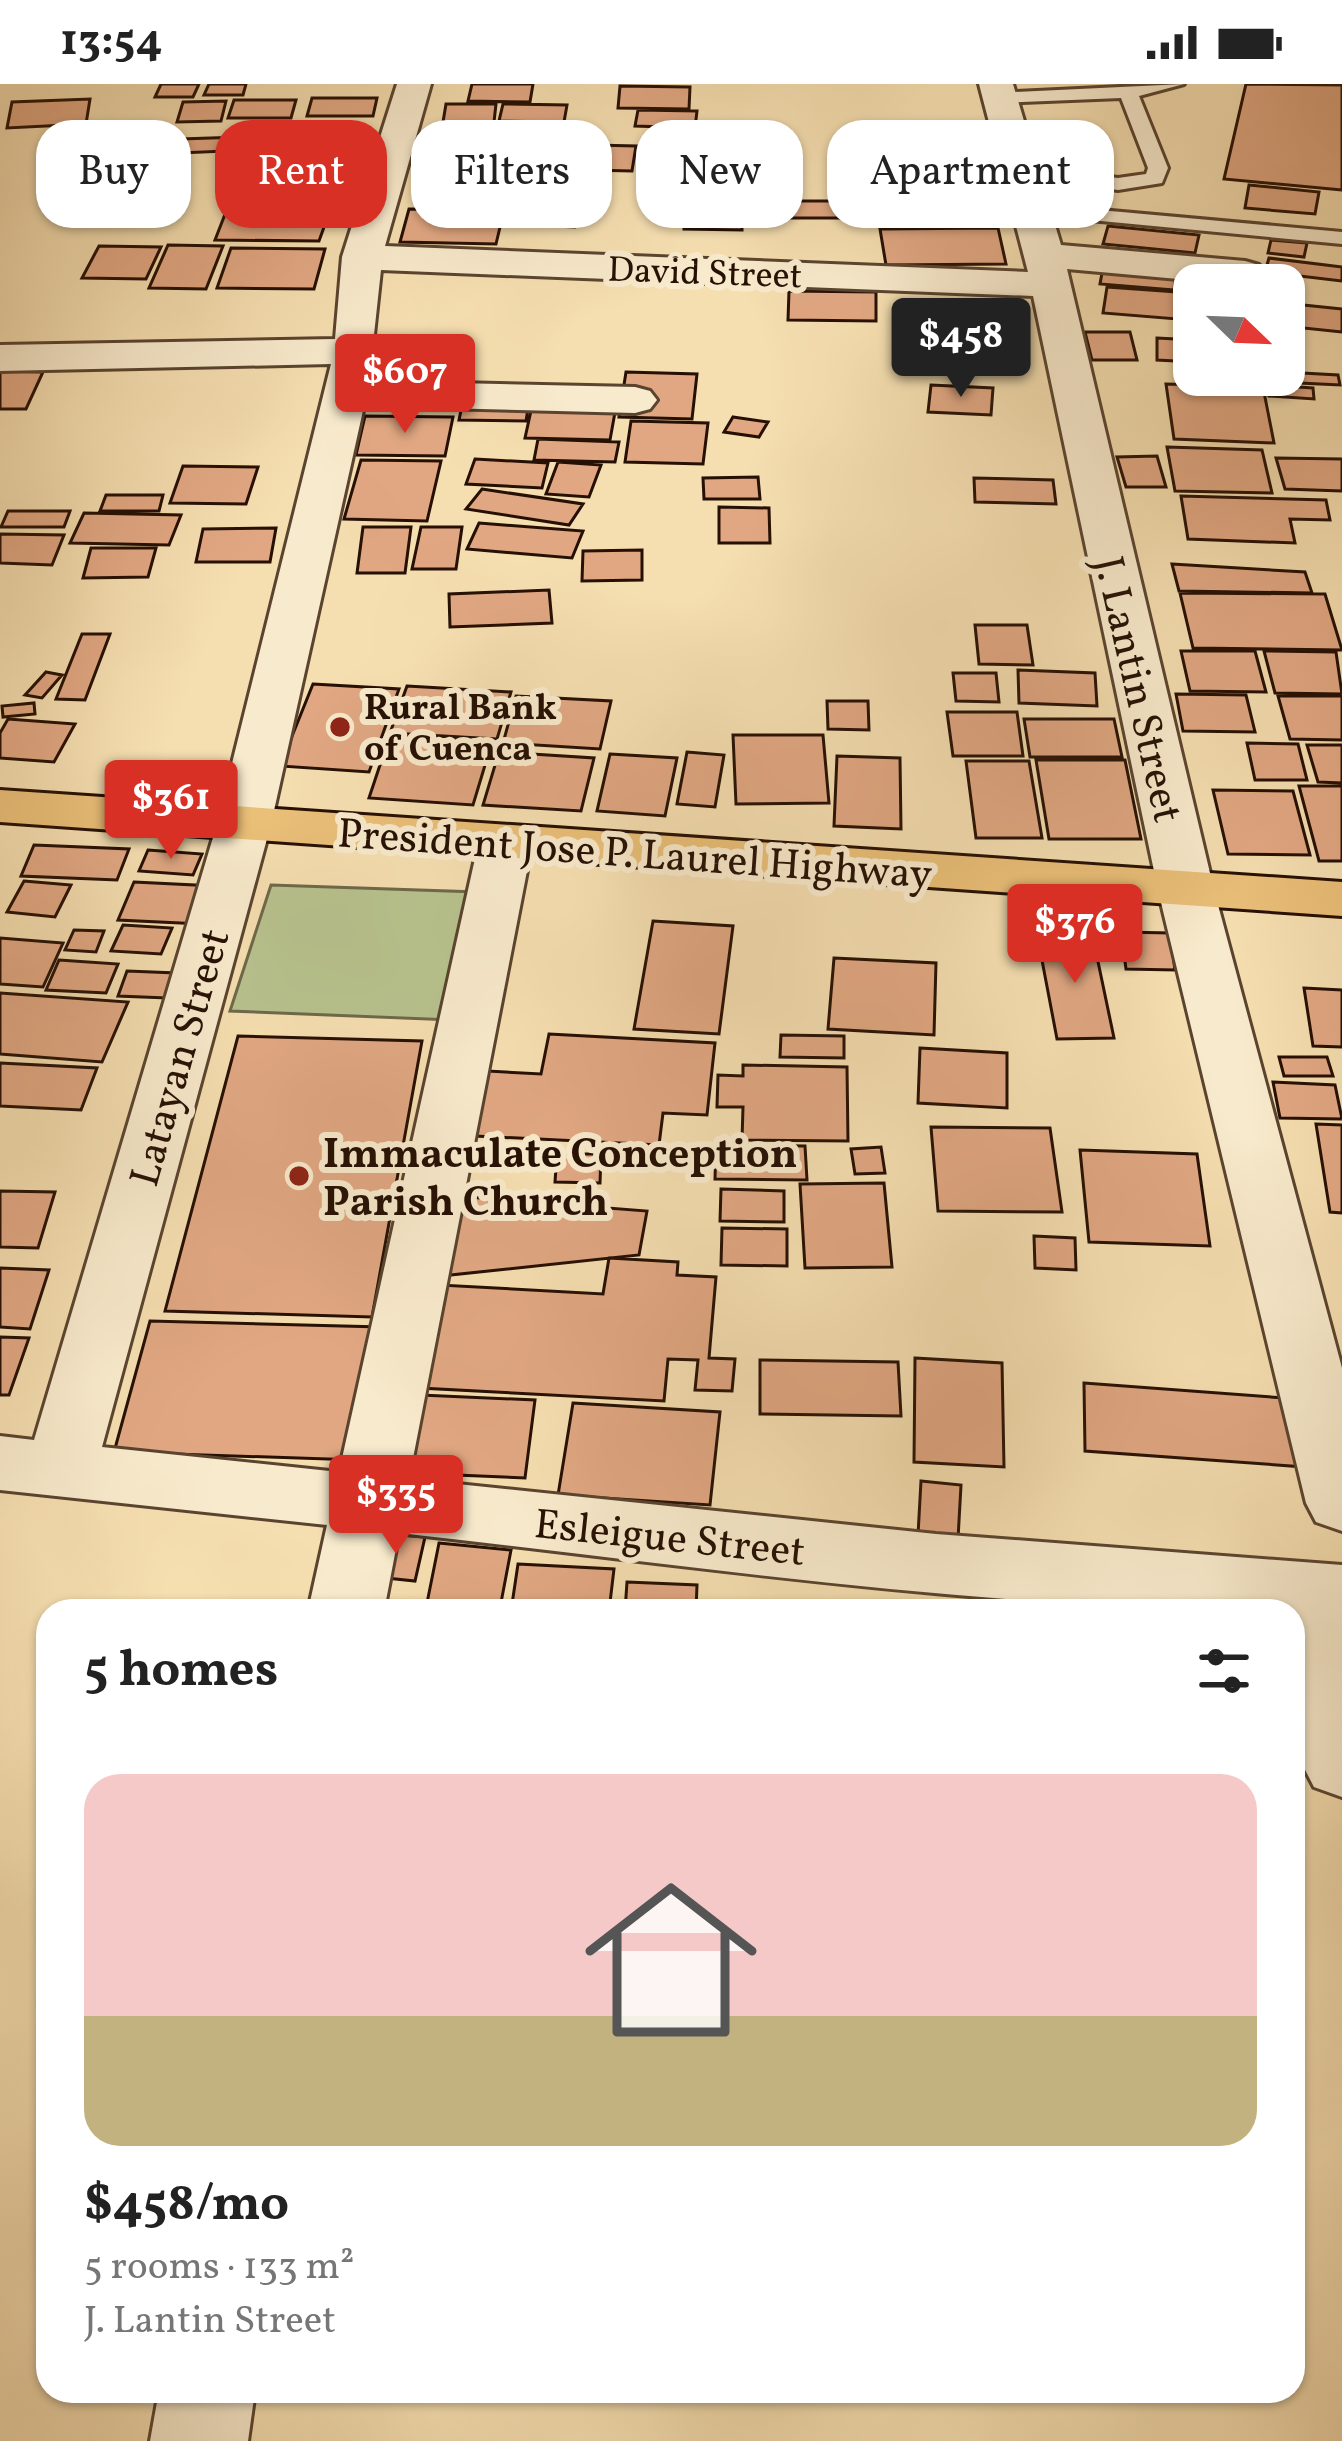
<!DOCTYPE html>
<html lang="en">
<head>
<meta charset="utf-8">
<style>
	:root { --surface:#fff; --page:#f6f6f6; --text:#222; --muted:#767676; --accent:#d93025 }
	body { margin:0; font-family:Vollkorn,serif; background:var(--page); color:var(--text); height:100vh; display:flex; flex-direction:column; font-size:45px; white-space:nowrap }
	* { box-sizing:border-box; margin:0 }
	p { font-size:39px; color:var(--muted) }
	.icon { flex:none; width:66px; height:66px; fill:none; stroke:currentColor; stroke-width:2; stroke-linecap:round; stroke-linejoin:round }
	.map { position:relative; flex:1; overflow:hidden }
	.panel { position:absolute; left:36px; top:1515px; width:1269px; height:804px; display:flex; flex-direction:column; background:var(--surface); border-radius:36px; box-shadow:0 3px 9px #0004 }
	.panel>* { flex:none }
	.hud { position:absolute; left:36px; top:36px; width:1272px; height:108px; display:flex; gap:24px }
	.needle { width:78px; rotate:113deg }
	.buttons { position:absolute; left:1173px; top:180px; display:grid; gap:24px }
	.buttons a { display:grid; place-items:center; width:132px; height:132px; border-radius:24px; background:var(--surface); box-shadow:0 3px 9px #0004; font-size:60px }
	.price { position:absolute; translate:-50% -102px; padding:0 27px; border-radius:12px; background:var(--accent); color:#fff; font-size:39px; line-height:78px; filter:drop-shadow(0 3px 6px #0008) }
	.price::after { content:''; position:absolute; left:50%; top:72px; width:36px; height:27px; margin-left:-18px; background:inherit; clip-path:polygon(0 0,100% 0,50% 100%) }
	.price.selected { background:#222; color:#fff }
	ul { padding:0; list-style:none }
	li { display:grid; align-content:center; gap:24px; height:636px; padding:0 48px }
	li span { display:grid; place-items:center; height:372px; border-radius:36px; color:#555 }
	li>.icon { margin-inline-start:auto }
	span .icon { width:216px; height:216px; fill:#fffc; stroke-width:1 }
	li b { font-size:51px }
	h2 { display:flex; justify-content:space-between; align-items:center; height:144px; padding:0 48px; font-size:51px }
	.pill { padding:0 42px; border-radius:36px; background:var(--surface); box-shadow:0 3px 9px #0004; font-size:42px; line-height:108px }
	.pill.selected { background:var(--accent); color:#fff }
	.status { display:flex; justify-content:space-between; align-items:center; height:84px; padding:0 60px; background:var(--surface); direction:ltr }
	.status svg { height:33px; fill:currentColor }
	.map>svg:first-child { display:block }
</style>
</head>
<body>
<div class="status"><b>13:54</b><svg viewBox="0 0 49 12"><path d="M0 12V9h3v3zM5 12V6h3v6zM10 12V3h3v9zM15 12V0h3v12zM26 1h20v11H26zM47 4h2v5h-2z"/></svg></div>
<div class="map">
<svg width="1342" height="2357" viewBox="0 0 1342 2357">
	<rect width="100%" height="100%" fill="#f5deb0"/>
	<filter id="stains"><feTurbulence type="fractalNoise" baseFrequency=".00167" numOctaves="4"/><feColorMatrix values="0 0 0 0 .2 0 0 0 0 .09 0 0 0 0 .02 0 0 0 .5 -.17"/></filter>
	<radialGradient id="worn" r=".72"><stop offset=".6" stop-color="#630" stop-opacity="0"/><stop offset="1" stop-color="#630" stop-opacity=".3"/></radialGradient>
	<path fill="#b7c28e" stroke="#6e6949" stroke-width="3" d="M271,801L477,808L452,936L230,927Z"/>
	<path fill="#e0a782" stroke="#261004" stroke-width="3" d="M161,0H199L193,13H155Z
		M209,0H246L243,11H204Z
		M472,0H533L530,18L468,17Z
		M1246,0L1342,1V106L1224,95Z
		M620,2L690,3L689,25L618,24Z
		M312,14H377L373,32H307Z
		M90,15L86,40L7,44L12,18Z
		M234,16H296L291,34H228Z
		M226,17L221,37L177,38L183,18Z
		M446,20H496L494,38H443Z
		M503,20L567,21L564,38L499,37Z
		M638,26L697,27L695,44L635,42Z
		M487,47L579,49L569,89L474,86Z
		M328,50L329,60L284,62L283,52Z
		M272,52V65L180,69L181,55Z
		M971,59L977,75L897,77L892,61Z
		M593,61L636,62L632,87L588,86Z
		M459,89L556,94L547,113L449,108Z
		M1249,101L1319,108L1315,130L1245,124Z
		M985,104L992,126L911,128L905,105Z
		M774,117H865L868,134H776Z
		M229,120L332,121L319,157L215,156Z
		M514,123L581,126L575,143L507,140Z
		M409,125L504,126L496,160L400,158Z
		M684,130H742V146L684,145Z
		M1108,142L1199,151L1195,169L1103,160Z
		M998,144L1006,180L886,181L880,145Z
		M1271,156L1307,159L1304,173L1268,169Z
		M168,161L223,162L206,205L149,204Z
		M99,162L161,163L146,195L82,194Z
		M231,164L325,165L314,205L217,204Z
		M1269,174L1342,183V197L1265,188Z
		M1104,178L1176,183L1174,206L1100,200Z
		M1107,203L1191,209L1189,236L1103,229Z
		M789,207L876,208V237L788,236Z
		M1284,219L1342,225V248L1284,242Z
		M1085,248H1130L1137,276H1092Z
		M1157,254L1194,256V278L1157,276Z
		M0,287L43,288L26,325H0Z
		M626,288L697,290L692,335L619,333Z
		M1284,288L1338,291L1340,301L1257,297V291Z
		M1166,300L1263,303L1274,359L1174,355Z
		M931,301L993,304L991,331L928,328Z
		M1268,301L1313,304L1314,315L1269,312Z
		M536,304L619,306L610,356L525,354Z
		M463,317L529,318L526,337L459,336Z
		M365,332L453,333L445,372L356,371Z
		M733,333L768,338L759,353L724,348Z
		M631,337L708,339L703,380L625,378Z
		M538,355L619,358L615,378L534,376Z
		M1167,363L1262,366L1272,409L1175,407Z
		M1157,372L1166,403H1126L1117,373Z
		M1276,374L1342,375V407L1285,405Z
		M475,375L548,379L542,404L466,400Z
		M361,376L441,377L427,437L344,435Z
		M558,378L601,381L589,413L546,410Z
		M183,382L258,383L246,420L170,419Z
		M758,393L760,415H704L703,394Z
		M974,394L1053,396L1056,420L975,418Z
		M482,405L583,420L569,441L466,425Z
		M106,411H163L159,427H100Z
		M1181,412L1326,416L1330,436L1290,435L1295,459L1188,455Z
		M719,423L769,424L770,459H719Z
		M8,427H70L64,443H1Z
		M84,429L181,431L169,461L70,459Z
		M479,439L583,447L572,474L467,465Z
		M363,443H411L405,489H357Z
		M421,443H462L456,485H412Z
		M276,444L270,478H196L203,445Z
		M0,450L64,451L52,481L0,479Z
		M91,464H156L148,493L83,494Z
		M642,466V496L582,497L583,467Z
		M1172,480L1305,488L1312,509L1179,507Z
		M549,506L552,539L450,543L449,510Z
		M1180,509L1325,510L1342,566L1193,564Z
		M975,541H1027L1033,581L979,580Z
		M82,550H110L85,616L56,615Z
		M1181,567H1255L1266,608L1190,607Z
		M1264,567L1336,568L1342,610L1275,609Z
		M1018,586L1095,589L1097,622L1019,619Z
		M46,588L62,591L42,614L25,611Z
		M953,589H996L999,618L956,617Z
		M313,600L399,605L369,688L280,682Z
		M407,602L511,608L497,655L390,649Z
		M1176,610L1246,611L1255,648L1183,647Z
		M516,612L611,617L600,665L503,659Z
		M1278,612H1342V656L1290,655Z
		M827,617H868L869,646L828,645Z
		M34,619L35,630L3,633L2,622Z
		M947,628H1017L1023,672H953Z
		M8,635L75,640L54,678L0,674V649Z
		M1024,635H1114L1122,673H1030Z
		M390,651L492,658L473,721L369,714Z
		M733,651H823L829,719L736,720Z
		M1247,659L1298,660L1307,696H1255Z
		M1307,661H1342V699L1318,698Z
		M499,668L594,674L581,727L483,721Z
		M687,668L724,671L715,723L677,720Z
		M610,670L677,674L665,732L597,727Z
		M837,672L900,674L901,745L834,742Z
		M1036,676H1125L1141,755H1049Z
		M966,677H1029L1042,754H976Z
		M1299,702H1342V777H1319Z
		M1213,706L1293,707L1310,771L1228,770Z
		M34,761L129,765L117,796L21,792Z
		M148,766L202,770L193,791L139,787Z
		M24,797L71,801L55,833L7,828Z
		M134,798L214,802L201,840L118,836Z
		M653,837L733,842L719,950L634,945Z
		M123,841L172,844L161,870L111,867Z
		M74,846L104,847L96,868L65,866Z
		M1121,848L1170,849L1175,886L1126,885Z
		M1092,849L1114,954L1057,955L1037,850Z
		M0,854L63,859L43,903L0,900Z
		M834,874L936,879L934,951L828,945Z
		M59,876L118,880L106,909L46,906Z
		M127,887L176,889L167,914L118,912Z
		M1304,904L1342,906V963L1313,962Z
		M0,909L128,918L102,978L0,970Z
		M549,950L715,959L707,1031L663,1029L659,1061L455,1051L470,986L541,990Z
		M781,951L844,952V974L780,973Z
		M238,952L422,957L372,1233L165,1227Z
		M920,964L1007,969V1024L918,1019Z
		M1279,973H1327L1333,992H1284Z
		M0,979L97,984L81,1026L0,1022Z
		M743,981L847,983L848,1057L742,1056L743,1023H717L718,991L743,992Z
		M1273,998L1335,1001L1342,1035L1280,1034Z
		M1316,1040L1342,1041V1129L1330,1128Z
		M931,1043L1050,1044L1062,1128L938,1127Z
		M716,1061L805,1062L807,1096L715,1095Z
		M881,1063L885,1089L855,1090L851,1065Z
		M1080,1066L1197,1070L1210,1162L1089,1158Z
		M557,1070H601L600,1099L555,1098Z
		M884,1099L892,1183L805,1184L800,1100Z
		M721,1105L784,1107V1138L720,1137Z
		M0,1107L55,1108L38,1164L0,1163Z
		M455,1112L647,1127L639,1171L441,1192Z
		M722,1144L787,1145V1182L721,1181Z
		M1034,1152L1075,1154L1076,1186L1035,1184Z
		M609,1174L678,1178L677,1191L716,1193L709,1274L735,1275L732,1307L695,1306L698,1276L668,1275L664,1317L420,1304L440,1201L603,1210Z
		M0,1184L49,1186L30,1245L0,1243Z
		M150,1237L381,1243L357,1376L114,1368Z
		M0,1253L29,1254L9,1311H0Z
		M915,1274L1002,1279L1004,1383L914,1378Z
		M760,1276L898,1278L901,1332L760,1330Z
		M1084,1299L1298,1315L1305,1383L1085,1367Z
		M398,1310L535,1316L525,1394L384,1388Z
		M573,1319L720,1328L710,1421L558,1411Z
		M921,1397L961,1401L958,1455L918,1451Z
		M377,1449L425,1453L415,1497L367,1492Z
		M439,1459L511,1466L500,1524L427,1519Z
		M518,1480L614,1485L609,1527H511Z
		M627,1498L697,1501L696,1527H625Z"/>
	<g fill="none" stroke-linecap="round" stroke-linejoin="round">
		<g stroke="#5a442f" stroke-width="6">
			<path id="service" d="M1184,0L1139,12L1168,84L1162,99L1118,106L1020,93L1010,87L1020,81L1118,94L1146,90L1148,84L1121,14L1000,19L990,13L993,9Z
				M1034,120L1342,148V160L1027,130V122Z"/>
		</g>
		<g stroke="#5a442f" stroke-width="6">
			<path id="minor" d="M397,0H431L385,162L1028,188L979,0H1013L1061,161L1245,177L1259,181L1265,189L1259,197L1245,201L1067,185L1214,806L1342,1284V1447L1316,1438L1306,1419L1158,806L1033,212L381,186L369,297L635,303L650,307L657,316L650,325L635,329L364,322L271,740L102,1363L339,1388L478,761L486,749L505,745L524,749L532,761L409,1395L936,1450L1342,1481V1713L1314,1703L1302,1680L1293,1527C994,1527 695,1482 399,1449L384,1527H308L327,1441L0,1406V1352L34,1356L217,740L331,280L0,287V261L335,255L342,173Z
				M159,2307H255L248,2357H150Z"/>
		</g>
		<g stroke="#261004" stroke-width="6">
			<path id="trunk" d="M0,706L1342,798V832L0,738Z"/>
		</g>
		<use href="#service" fill="#f8eacc" fill-rule="evenodd"/>
		<use href="#minor" fill="#f8eacc" fill-rule="evenodd"/>
		<use href="#trunk" fill="#eabf78" fill-rule="evenodd"/>
	</g>
	<g fill="#8f2418" stroke="#f8eacc" stroke-width="4.5">
		<circle cx="340" cy="643" r="12"/>
		<circle cx="299" cy="1092" r="12"/>
	</g>
	<g text-anchor="middle" stroke-width="12" stroke-linejoin="round" paint-order="stroke">
		<g font-size="36" fill="#261004" stroke="#f8eacc">
			<text transform="translate(705 187) rotate(2)" y="13">David Street</text>
		</g>
		<g font-size="36" font-weight="bold" fill="#261004" stroke="#f8eacc" text-anchor="start">
			<text x="364" y="635">Rural Bank<tspan x="364" dy="41">of Cuenca</tspan></text>
		</g>
		<g font-size="42" fill="#261004" stroke="#f8eacc">
			<text transform="translate(1140 605) rotate(77)" y="15">J. Lantin Street</text>
			<text transform="translate(635 768) rotate(4)" y="15">President Jose P. Laurel Highway</text>
			<text transform="translate(178 973) rotate(-74)" y="15">Latayan Street</text>
			<text transform="translate(670 1452) rotate(6)" y="15">Esleigue Street</text>
		</g>
		<g font-size="42" font-weight="bold" fill="#261004" stroke="#f8eacc" text-anchor="start">
			<text x="323" y="1083">Immaculate Conception<tspan x="323" dy="48">Parish Church</tspan></text>
		</g>
	</g>
	<rect width="100%" height="100%" filter="url(#stains)"/>
	<rect width="100%" height="100%" fill="url(#worn)"/>
</svg>
<div class="buttons">
<a><svg class="needle" viewBox="-14 -14 28 28"><path d="M0-13l5 13h-10z" fill="#e53935"/><path d="M0 13l5-13h-10z" fill="#767676"/></svg></a>
</div>
<b class="price selected" style="left:961px;top:316px">$458</b>
<b class="price" style="left:405px;top:352px">$607</b>
<b class="price" style="left:171px;top:778px">$361</b>
<b class="price" style="left:1075px;top:902px">$376</b>
<b class="price" style="left:396px;top:1473px">$335</b>
<div class="hud">
<a class="pill">Buy</a>
<a class="pill selected">Rent</a>
<a class="pill">Filters</a>
<a class="pill">New</a>
<a class="pill">Apartment</a>
</div>
<section class="panel">
<h2>5 homes<svg class="icon" aria-label="filters" viewBox="0 0 24 24"><path d="M4 7h16M4 17h16"/><circle cx="9" cy="7" r="2"/><circle cx="15" cy="17" r="2"/></svg></h2>
<ul>
<li><span style="background:linear-gradient(#f6c9c9 65%,#c2b280 0)"><svg class="icon" aria-label="home" viewBox="0 0 24 24"><path d="M3 11l9-7 9 7M6 9v11h12V9"/></svg></span><div><b>$458/mo</b><p>5 rooms · 133 m²</p><p>J. Lantin Street</p></div></li>
</ul>
</section>
</div>
</body>
</html>
